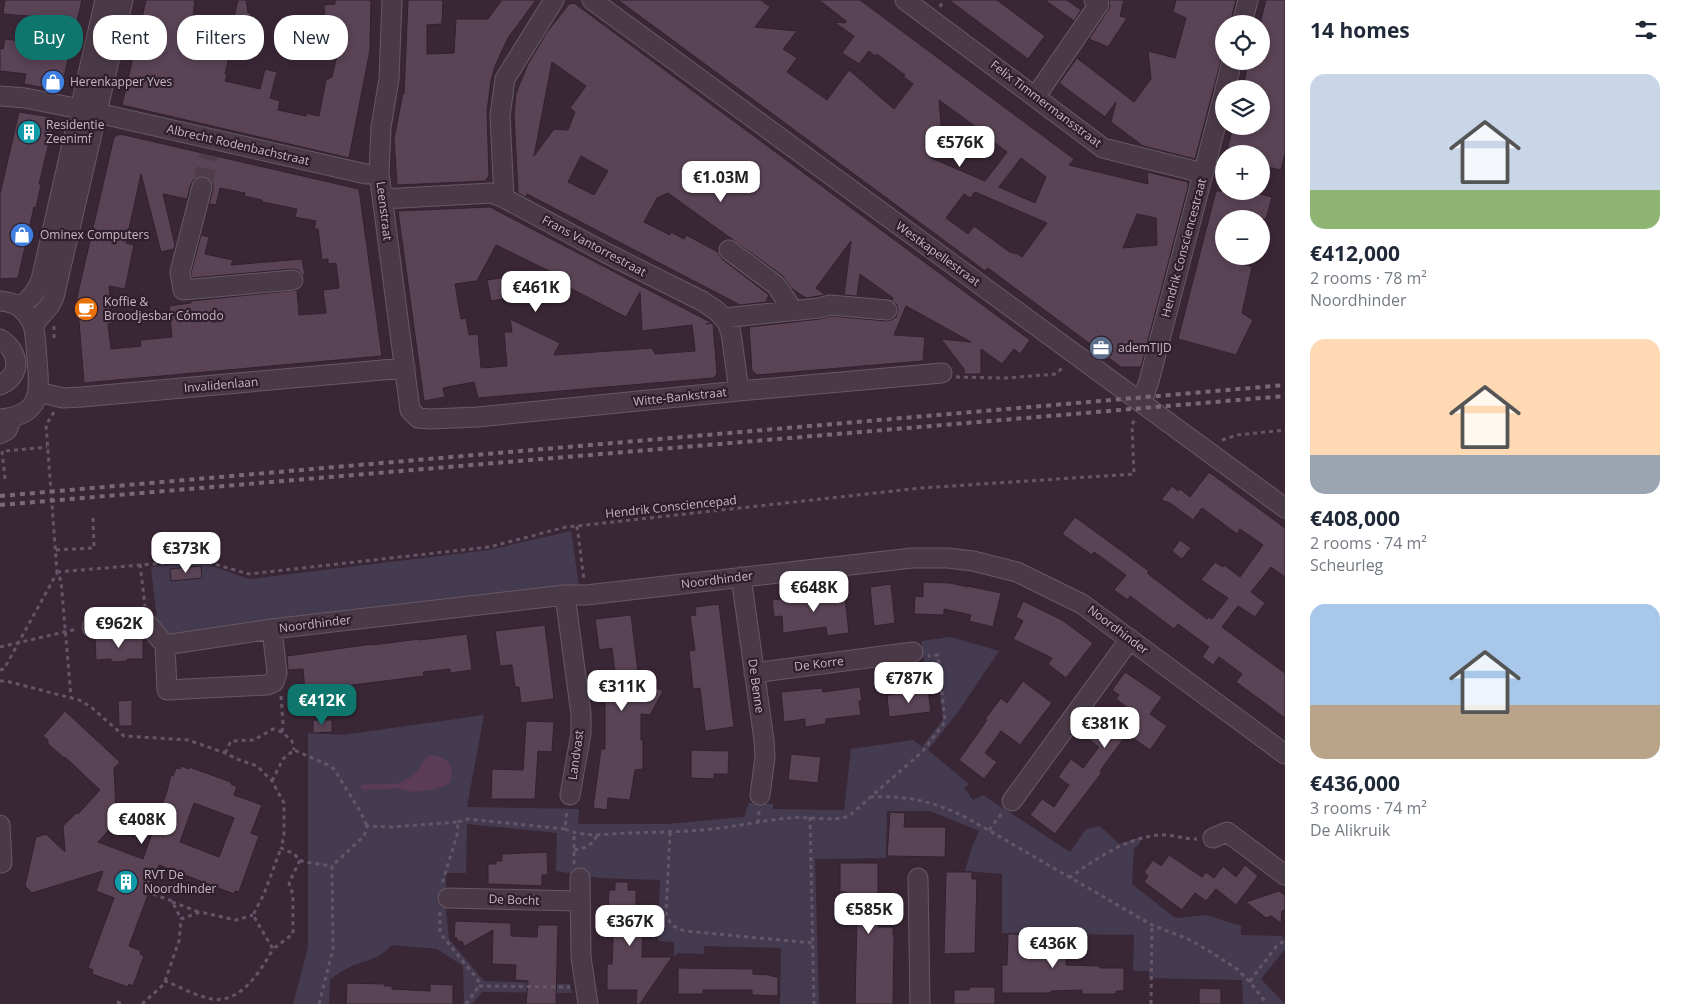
<!DOCTYPE html>
<html lang="en">
<head>
<meta charset="utf-8">
<style>
	:root { --surface:#fff; --page:#f6f6f7; --text:#1f2937; --muted:#747a83; --accent:#0f766e }
	body { margin:0; font-family:"Open Sans",sans-serif; background:var(--page); color:var(--text); height:100vh; display:flex; flex-direction:column; font-size:19px; white-space:nowrap }
	* { box-sizing:border-box; margin:0 }
	p { font-size:16px; color:var(--muted) }
	.icon { flex:none; width:28px; height:28px; fill:none; stroke:currentColor; stroke-width:2; stroke-linecap:round; stroke-linejoin:round }
	.map { position:relative; flex:1; overflow:hidden }
	.side { display:flex; flex-direction:column; background:var(--surface); width:400px }
	.side>* { flex:none }
	.guide { position:absolute; left:15px; top:15px; width:475px; height:45px; display:flex; gap:10px }
	.controls { position:absolute; left:1215px; top:15px; display:grid; gap:10px }
	.controls a { display:grid; place-items:center; width:55px; height:55px; border-radius:50%; background:var(--surface); box-shadow:0 2px 8px #0003; font-size:25px }
	.price { position:absolute; translate:-50% -42px; padding:0 11px; border-radius:10px; background:#fff; color:#222; font-size:16px; line-height:32px; filter:drop-shadow(0 1px 2px #0008) }
	.price::after { content:''; position:absolute; left:50%; top:30px; width:15px; height:11px; margin-left:-8px; background:inherit; clip-path:polygon(0 0,100% 0,50% 100%) }
	.price.current { background:var(--accent); color:#fff }
	ul { padding:0; list-style:none }
	li { display:grid; align-content:center; gap:10px; height:265px; padding:0 25px }
	li span { display:grid; place-items:center; height:155px; border-radius:15px; color:#555 }
	li>.icon { margin-inline-start:auto }
	span .icon { width:90px; height:90px; fill:#fffc; stroke-width:1 }
	li b { font-size:21px }
	h2 { display:flex; justify-content:space-between; align-items:center; height:60px; padding:0 25px; font-size:21px }
	.tag { padding:0 18px; border-radius:20px; background:var(--surface); box-shadow:0 2px 8px #0003; font-size:18px; line-height:45px }
	.tag.current { background:var(--accent); color:#fff }
	main { display:flex; flex:1; min-height:0 }
	.map>svg:first-child { display:block }
</style>
</head>
<body>
<main>
<div class="map">
<svg width="1285" height="1004" viewBox="0 0 1285 1004">
	<rect width="100%" height="100%" fill="#3a2736"/>
	<path fill="#443b50" d="M571,531L579,586L164,635L158,629L151,567L200,562L249,579L489,550Z
		M951,637L999,651L958,712L928,750L969,784L964,788L973,800L983,795L1070,852L1086,829L1100,826L1119,844L1140,837V843L1134,849L1132,884L1174,917L1177,918L1207,915L1241,926V935L1282,936L1285,941V949L1261,979L1285,1004H1243L1242,980L1149,978V971H1133L1134,935L1002,933V874L965,871L971,850L979,831L930,811H887L886,858L815,859L819,1004H780L781,948L704,946V954L678,953L674,957V942L658,941L660,880L600,878L556,871L557,833L467,824L466,873H446V909L449,939L484,981L570,984L572,993L482,992L472,1004H463L464,1000L463,966L437,949L392,945C378,959 371,959 354,965C345,969 337,974 330,980L329,1004H293L308,948V733L343,735L484,715L467,807L579,809L578,824H667L744,817L749,803L773,804V809L844,810L851,749L913,740L922,747L943,719L938,676L926,677L921,641Z"/>
	<path fill="#5c3b56" d="M430,755C447,757 457,765 449,784C433,790 416,795 400,789L399,783C405,780 412,777 417,771C422,765 423,760 430,755Z"/>
	<g fill="none" stroke-linecap="round" stroke-linejoin="round">
		<path stroke="#5c3b56" stroke-width="5" d="M363,787L399,786"/>
	</g>
	<path fill="#594355" stroke="#31212e" fill-rule="evenodd" d="M5,0H82L62,86L57,90L24,84L26,74L0,71V48L3,49L5,39L34,43L40,17L3,14Z
		M146,0H195L192,25H194L191,39L231,48L225,74L227,75L225,81L260,89L265,69L277,72L270,98L280,101L278,110L306,116V113L319,116L326,80L332,77L338,50L335,49L336,34H326L324,5L335,4V0H371L370,50L349,158L122,105Z
		M238,0H246L248,13L250,12L253,24L251,34L231,30Z
		M408,0H443L442,24L427,25V54L454,53L456,19H488L502,0H536L508,38L495,66L491,81L487,111L489,176L485,181L397,185L394,139L403,93L404,94Z
		M618,0H761L770,7L755,27L797,31L783,49L797,58L787,72L827,100L849,70L894,109L913,84L903,76L905,75L877,54L875,56L869,51L859,64L842,53L854,36L834,22L845,23L846,21L819,0H860L1074,159L1069,165L1148,184L1147,172L1188,182V187L1141,367H1121L988,268L985,271L957,250ZM939,100L976,127L975,128L1007,152L985,181L931,158L943,147ZM1021,158L1046,177L1035,203L999,187ZM975,192L1047,223L1022,257L1016,253L1015,254L1012,252L1011,253L974,226L968,234L946,218L964,194L970,198ZM1137,214L1156,218L1157,245L1123,248Z
		M949,0H997L1045,36L1028,59Z
		M1045,0H1067L1081,10L1074,21Z
		M1109,0H1124L1120,16L1127,18L1108,47L1089,39L1108,10L1110,6Z
		M1176,0H1236L1230,24H1224V49L1195,159L1143,146L1111,122L1116,102L1105,117L1059,83L1077,58L1134,102L1151,79L1148,51L1175,58L1186,18L1173,12Z
		M1266,0H1285V153L1281,170L1263,166L1265,160L1261,159V154H1226L1233,126H1261V89H1243L1248,61H1261V19Z
		M574,3L1030,340L1020,354L1014,349L1002,364L981,349V374H964V369L941,339L971,342L906,306L894,335L925,337L923,361L757,375L752,371L749,327L820,319L831,316L886,321L891,320L896,317L898,310L897,305L892,300L893,298L860,274L857,296L844,295L851,241L816,288L825,295L806,298L791,288L783,276L668,193L657,198L644,222L670,235L671,232L684,239L686,235L718,252L722,259L769,295L766,302L740,305L527,194L526,197L518,193L514,114L516,93L528,64L547,32L569,4ZM552,62L586,86L570,108L575,112L568,130L554,129L534,156ZM581,156L608,171L594,195L568,182Z
		M19,112L50,117L54,122L39,184H41L36,208L34,207L18,278L0,279V194Z
		M120,134L359,189L382,356L84,383L77,297L114,137ZM141,174L161,252L174,249L175,245L163,194L187,199L191,184L194,179L199,176H205L210,179L213,184V190L209,204L216,205L220,188L245,193L244,196L262,200V202L297,209L295,217L316,221L314,229H318L322,260L328,259V264L336,263L339,288L323,290L326,313L299,315L297,290L191,301V303L169,306L172,337L140,340L141,346L111,349L108,324L112,323L109,286L125,289L134,245L126,243Z
		M1216,191H1261L1260,194L1272,197L1266,219H1224V256H1234L1244,259L1243,264L1252,267L1242,313L1253,320L1236,355L1178,339Z
		M490,207L712,323L706,324L713,323L717,374L713,378L478,398L474,382L443,388L445,397L424,401L398,211ZM496,245L549,271L526,274L558,292L562,284L626,317L640,292L642,331L692,325L695,351L655,354L652,348L554,355L560,343L510,319L512,332H504L507,366L481,368L478,334L469,335L466,318L461,319L455,284L477,281Z
		M201,235L209,237L205,254L233,260L231,265L302,259L305,275H303L298,270L292,269L192,278L191,273Z
		M512,276L516,297L491,301L487,280Z
		M1209,472L1285,528V577L1271,567L1251,592L1265,603L1255,617L1238,606L1222,627L1285,673V718L1236,682L1242,674L1219,657L1213,665L1202,657L1209,647L1178,624L1174,629L1130,596L1128,600L1114,590L1126,575L1094,552L1092,555L1062,534L1075,517L1149,571L1147,573L1207,619L1209,617L1212,619L1228,598L1201,580L1215,562L1223,567L1224,565L1240,577L1263,545L1240,529L1237,534L1202,508L1193,520L1170,503L1161,500L1172,486L1178,491L1180,489L1190,497Z
		M1180,540L1191,548L1182,559L1172,551Z
		M201,566L202,578L171,581L170,569Z
		M923,582L950,583L968,587V586L1001,593L993,627L969,621L971,615L944,609V615L914,614L915,596L923,597Z
		M891,584L895,623L874,626L870,587Z
		M844,589L849,633L827,636L826,627L783,633L782,616L774,617L772,600L796,597L797,602L824,598V591Z
		M1023,601L1062,620L1093,643L1066,678L1048,664L1052,658L1013,639L1023,621L1016,617Z
		M719,604L734,727L705,731L700,688L693,689L689,651L695,650L690,616L696,615L695,607Z
		M631,615L639,680L663,691L650,715L641,714V740H643V769L635,770L630,800L608,798L607,810L593,808L601,749H605V699H604L601,677L615,675L612,648L599,650L595,619Z
		M545,625L554,699L521,703L519,687H515L512,665L500,666L495,631Z
		M467,634L472,670L450,673V669L423,672L424,676L305,691L303,669L288,670L287,656L372,644V645L419,639V640Z
		M136,635V638H143V659H127V661L111,662V659L96,660L95,639Z
		M1125,672L1162,697L1150,714L1167,726L1150,750L1127,734L1100,771L1102,772L1055,834L1030,815L1042,799L1054,807L1069,785L1058,777L1071,759L1083,768L1099,747L1087,738L1101,719L1113,727L1128,708L1116,699L1119,695L1112,690Z
		M1023,681L1052,703L1020,745L1001,731L985,753L997,762L984,779L959,760L987,720L985,719L1001,698L1007,703Z
		M860,687L862,701H859L861,715L826,719V724L805,727V719L784,722L781,692L822,688L823,692Z
		M928,690L931,712L889,717L887,695Z
		M132,700V726H119L118,701Z
		M65,711L120,762L114,768L116,810L122,816L98,842L143,859L167,791L171,775L173,776L176,768L180,769L181,766L189,769V767L231,782V784L237,787L234,795L262,805L251,833L259,836L239,892L235,891L234,894L159,865L129,946L141,951L140,954L144,956L133,986L129,984L128,987L92,974L93,970L88,968L114,898L96,891L103,871L32,893L25,886L36,837L46,834L65,852L63,826L76,813L78,814L100,790L65,757L64,758L48,744V740L43,736ZM194,803L234,818L219,857L180,842Z
		M313,720H332V732L313,733Z
		M526,721L554,722L552,752L538,751L535,799H491L492,769L523,770Z
		M691,750L729,751L728,774H714V779L691,778Z
		M791,754L821,757L818,783L788,780Z
		M890,812L905,813L904,827H946L945,857L887,856Z
		M547,852L548,875H542V886L488,884V864H496V861H502V854Z
		M1169,855L1202,877L1206,872L1214,878L1223,866L1236,877L1245,865L1258,876L1236,905L1216,889L1206,901L1195,893L1182,910L1144,882L1148,876L1144,872L1153,860L1161,866Z
		M840,863H878V927H893V935H894L893,1004H855L857,917L846,916V892H840Z
		M946,872H972V879H977L975,953L944,954Z
		M615,882H628V890H636V916H643L642,957H672L640,1004H636L637,990H607V964H612L613,940V915H608L609,890H615Z
		M1279,891L1285,895V910L1282,911L1281,923L1271,916L1266,918L1246,902Z
		M455,921L511,923V936L537,937L538,925H558L556,1004H526L528,981L515,980L516,965L492,964L493,930L463,947V942L457,941V938H454Z
		M1008,934H1044L1065,941L1061,953H1067L1066,965L1100,966V968H1124V991H1116V994H1082V990L1051,991V993H1002V965H1007Z
		M678,968L753,969V974L771,975V976L778,977V996L752,995V990H703V994H678Z
		M347,983L385,984L384,986H392V989L430,991V984L453,985V1004H346Z
		M970,987H995V1004H954V990H969Z
		M1199,988L1221,989V1004H1199Z"/>
	<g fill="none" stroke-linecap="round" stroke-linejoin="round">
		<path stroke="#4f3c4b" stroke-width="19" stroke-dasharray="19 9" stroke-linecap="butt" d="M202,187L209,155"/>
		<g stroke="#685865" stroke-width="21">
			<path id="minor" d="M392,0L389,79L381,127L379,173L410,410L418,418L430,419L478,417L739,391L942,373
				M592,0L1285,508
				M905,0L1103,148L1203,173
				M1242,24L1248,0
				M1225,89L1232,61
				M0,96L25,98L80,109L366,174L379,173
				M1036,96L1099,4L1094,0
				M202,187L180,272L183,290L293,280
				M504,198L500,116L505,79L554,0
				M383,199L491,193L504,198L606,253L702,301L717,311L727,322L731,333L739,391
				M729,250L776,285L793,310
				M0,301C17,302 26,310 33,325C36,336 36,348 37,360C40,394 41,415 0,419
				M20,306C31,298 36,292 41,280L105,0
				M724,318L819,308L830,305L887,310
				M33,325L50,305L54,297L123,0
				M0,339C19,350 23,376 0,385
				M38,392L63,398L82,397L405,368
				M1142,402L1149,381L1224,94
				M0,434L7,430L12,418
				M741,577L764,740L765,757L760,795
				M565,595L581,714V733L570,795
				M92,627L147,623L165,645
				M272,629L277,673L274,682L267,685L167,690L165,645L272,629L565,595H586L912,558H948L973,561L1017,572L1082,604L1285,754
				M754,673L913,652
				M1012,801L1130,639
				M0,825L2,863H0
				M1213,838L1227,832L1285,875
				M580,878L581,957L588,1004
				M918,878L920,1004
				M448,898L579,901"/>
		</g>
		<path stroke="#645667" stroke-width="3" stroke-dasharray="4 4" stroke-linecap="butt" d="M940,7L943,0
			M54,326V339
			M956,377L1005,378L1056,374L1064,366
			M54,412L46,425L57,572L61,581L71,697
			M1222,440L1237,435L1285,430
			M2,451L5,479
			M6,451L47,447
			M577,526L584,580
			M56,550L94,548L93,518
			M140,564L145,606
			M57,572L200,560L249,574L489,547L566,527L577,526L921,488L1134,474L1132,425L1136,417
			M0,647L77,629
			M0,670L4,669L57,573
			M0,681H6L79,700L91,707L124,736L188,740L225,753L237,759L257,766L272,781L284,803V836L281,848L294,854L300,860L289,883L293,895V934L273,949
			M281,696L283,723L282,732
			M225,753L231,741L254,740L273,729L282,732L292,741L294,750
			M272,781L283,759L294,750L328,765L334,769L360,811L367,826
			M870,797C908,795 936,802 969,819L1152,925L1188,939L1211,952L1237,969L1250,982L1267,1004
			M810,817L814,1004
			M458,822L468,819L565,829L567,810
			M758,823L759,811
			M565,829C584,838 608,834 629,833C659,832 690,832 721,828C743,825 766,820 789,818C805,816 837,822 849,816L922,752L945,722L938,655L928,656
			M989,830L1002,813
			M670,832L666,912C669,924 673,927 685,931L813,943
			M574,850C585,848 592,846 597,835
			M300,860L304,862L332,866
			M574,864V834
			M1069,878C1096,859 1125,838 1159,835C1173,834 1186,840 1197,839
			M153,894L172,901L181,919
			M172,902L199,912
			M440,912V933L478,980L479,986
			M165,981L179,941L181,919L200,912L236,920L253,915
			M1250,981L1276,947L1285,940
			M479,986L570,987
			M117,1002L123,1004
			M142,1004L163,985L165,981C180,987 196,996 212,999C241,1004 261,970 273,949L253,915L264,894L281,848
			M319,1004L333,949L332,866L364,836L367,826L392,827L458,822L457,835L442,884
			M466,1004L479,986
			M1151,1004L1152,925"/>
		<use href="#minor" stroke="#4a3a47" stroke-width="19"/>
		<path stroke="#7b6877" stroke-width="4" stroke-dasharray="5 5" stroke-linecap="butt" d="M0,496L1285,385
			M0,505L1285,396"/>
	</g>
	<defs>
		<g id="shop-disc" transform="scale(1.25)"><circle r="9.5" fill="#3f7fe0" stroke="#2f1f2c"/><path d="M-5-2.5h2.3a2.7 3.5 0 0 1 5.4 0H5L5.5 6h-11ZM-1.5-2.5h3a1.5 2.3 0 0 0-3 0Z" fill="#fff"/></g>
		<g id="building-disc" transform="scale(1.25)"><circle r="9.5" fill="#0f9aa8" stroke="#2f1f2c"/><path d="M-4-6H4V6H1V3H-1V6H-4ZM-2.5-4.3h1.7v1.8h-1.7ZM.8-4.3h1.7v1.8H.8ZM-2.5-1h1.7V.8h-1.7ZM.8-1h1.7V.8H.8Z" fill="#fff"/></g>
		<g id="cafe-disc" transform="scale(1.25)"><circle r="9.5" fill="#e8710a" stroke="#2f1f2c"/><path d="M-5.5-4.5H6V0H3Q3 3.5 0 3.5H-2.5Q-5.5 3.5-5.5 0ZM3-3.2v2h1.7v-2ZM-6 4.5H4V6H-6Z" fill="#fff"/></g>
		<g id="office-disc" transform="scale(1.25)"><circle r="9.5" fill="#5c6f8a" stroke="#2f1f2c"/><path d="M-6-3h4V-5.5h4V-3h4V5H-6ZM-1-4.5V-3h2v-1.5ZM-6 0V1H6V0Z" fill="#fff"/></g>
	</defs>
	<g fill-rule="evenodd">
		<use href="#shop-disc" x="53" y="82"/>
		<use href="#building-disc" x="29" y="132"/>
		<use href="#shop-disc" x="22" y="235"/>
		<use href="#cafe-disc" x="86" y="309"/>
		<use href="#office-disc" x="1101" y="348"/>
		<use href="#building-disc" x="126" y="882"/>
	</g>
	<g text-anchor="middle" stroke-width="4.5" stroke-linejoin="round" paint-order="stroke">
		<g font-size="12" fill="#c6b6c2" stroke="#2f1f2c" text-anchor="start">
			<text x="70" y="86">Herenkapper Yves</text>
			<text x="46" y="129">Residentie<tspan x="46" dy="14">Zeenimf</tspan></text>
			<text x="40" y="239">Ominex Computers</text>
			<text x="104" y="306">Koffie &amp;<tspan x="104" dy="14">Broodjesbar Cómodo</tspan></text>
			<text x="1118" y="352">ademTIJD</text>
			<text x="144" y="879">RVT De<tspan x="144" dy="14">Noordhinder</tspan></text>
		</g>
		<g font-size="12" fill="#c6b6c2" stroke="#2f1f2c">
			<text transform="translate(1046 104) rotate(37)" y="4">Felix Timmermansstraat</text>
			<text transform="translate(238 145) rotate(13)" y="4">Albrecht Rodenbachstraat</text>
			<text transform="translate(384 211) rotate(83)" y="4">Leenstraat</text>
			<text transform="translate(594 246) rotate(28)" y="4">Frans Vantorrestraat</text>
			<text transform="translate(1184 248) rotate(-75)" y="4">Hendrik Consciencestraat</text>
			<text transform="translate(938 254) rotate(36)" y="4">Westkapellestraat</text>
			<text transform="translate(221 385) rotate(-5)" y="4">Invalidenlaan</text>
			<text transform="translate(680 397) rotate(-6)" y="4">Witte-Bankstraat</text>
			<text transform="translate(671 507) rotate(-6)" y="4">Hendrik Consciencepad</text>
			<text transform="translate(717 580) rotate(-7)" y="4">Noordhinder</text>
			<text transform="translate(315 624) rotate(-7)" y="4">Noordhinder</text>
			<text transform="translate(1118 630) rotate(37)" y="4">Noordhinder</text>
			<text transform="translate(819 664) rotate(-7)" y="4">De Korre</text>
			<text transform="translate(756 686) rotate(82)" y="4">De Benne</text>
			<text transform="translate(576 755) rotate(-82)" y="4">Landvast</text>
			<text transform="translate(514 900) rotate(2)" y="4">De Bocht</text>
		</g>
	</g>
</svg>
<div class="controls">
<a><svg class="icon" aria-label="locate" viewBox="0 0 24 24"><circle cx="12" cy="12" r="6"/><path d="M12 2v4M12 18v4M2 12h4M18 12h4"/></svg></a>
<a><svg class="icon" aria-label="layers" viewBox="0 0 24 24"><path d="M12 4l9 5-9 5-9-5zM3 14l9 5 9-5"/></svg></a>
<a>+</a>
<a>−</a>
</div>
<b class="price" style="left:960px;top:168px">€576K</b>
<b class="price" style="left:721px;top:203px">€1.03M</b>
<b class="price" style="left:536px;top:313px">€461K</b>
<b class="price" style="left:186px;top:574px">€373K</b>
<b class="price" style="left:814px;top:613px">€648K</b>
<b class="price" style="left:119px;top:649px">€962K</b>
<b class="price" style="left:909px;top:704px">€787K</b>
<b class="price" style="left:622px;top:712px">€311K</b>
<b class="price current" style="left:322px;top:726px">€412K</b>
<b class="price" style="left:1105px;top:749px">€381K</b>
<b class="price" style="left:142px;top:845px">€408K</b>
<b class="price" style="left:869px;top:935px">€585K</b>
<b class="price" style="left:630px;top:947px">€367K</b>
<b class="price" style="left:1053px;top:969px">€436K</b>
<div class="guide">
<a class="tag current">Buy</a>
<a class="tag">Rent</a>
<a class="tag">Filters</a>
<a class="tag">New</a>
</div>
</div>
<section class="side">
<h2>14 homes<svg class="icon" aria-label="filters" viewBox="0 0 24 24"><path d="M4 7h16M4 17h16"/><circle cx="9" cy="7" r="2"/><circle cx="15" cy="17" r="2"/></svg></h2>
<ul>
<li><span style="background:linear-gradient(#c9d6e8 75%,#8fb573 0)"><svg class="icon" aria-label="home" viewBox="0 0 24 24"><path d="M3 11l9-7 9 7M6 9v11h12V9"/></svg></span><div><b>€412,000</b><p>2 rooms · 78 m²</p><p>Noordhinder</p></div></li>
<li><span style="background:linear-gradient(#ffd9b3 75%,#9aa5b1 0)"><svg class="icon" aria-label="home" viewBox="0 0 24 24"><path d="M3 11l9-7 9 7M6 9v11h12V9"/></svg></span><div><b>€408,000</b><p>2 rooms · 74 m²</p><p>Scheurleg</p></div></li>
<li><span style="background:linear-gradient(#a9c7e8 65%,#b9a48a 0)"><svg class="icon" aria-label="home" viewBox="0 0 24 24"><path d="M3 11l9-7 9 7M6 9v11h12V9"/></svg></span><div><b>€436,000</b><p>3 rooms · 74 m²</p><p>De Alikruik</p></div></li>
</ul>
</section>
</main>
</body>
</html>
